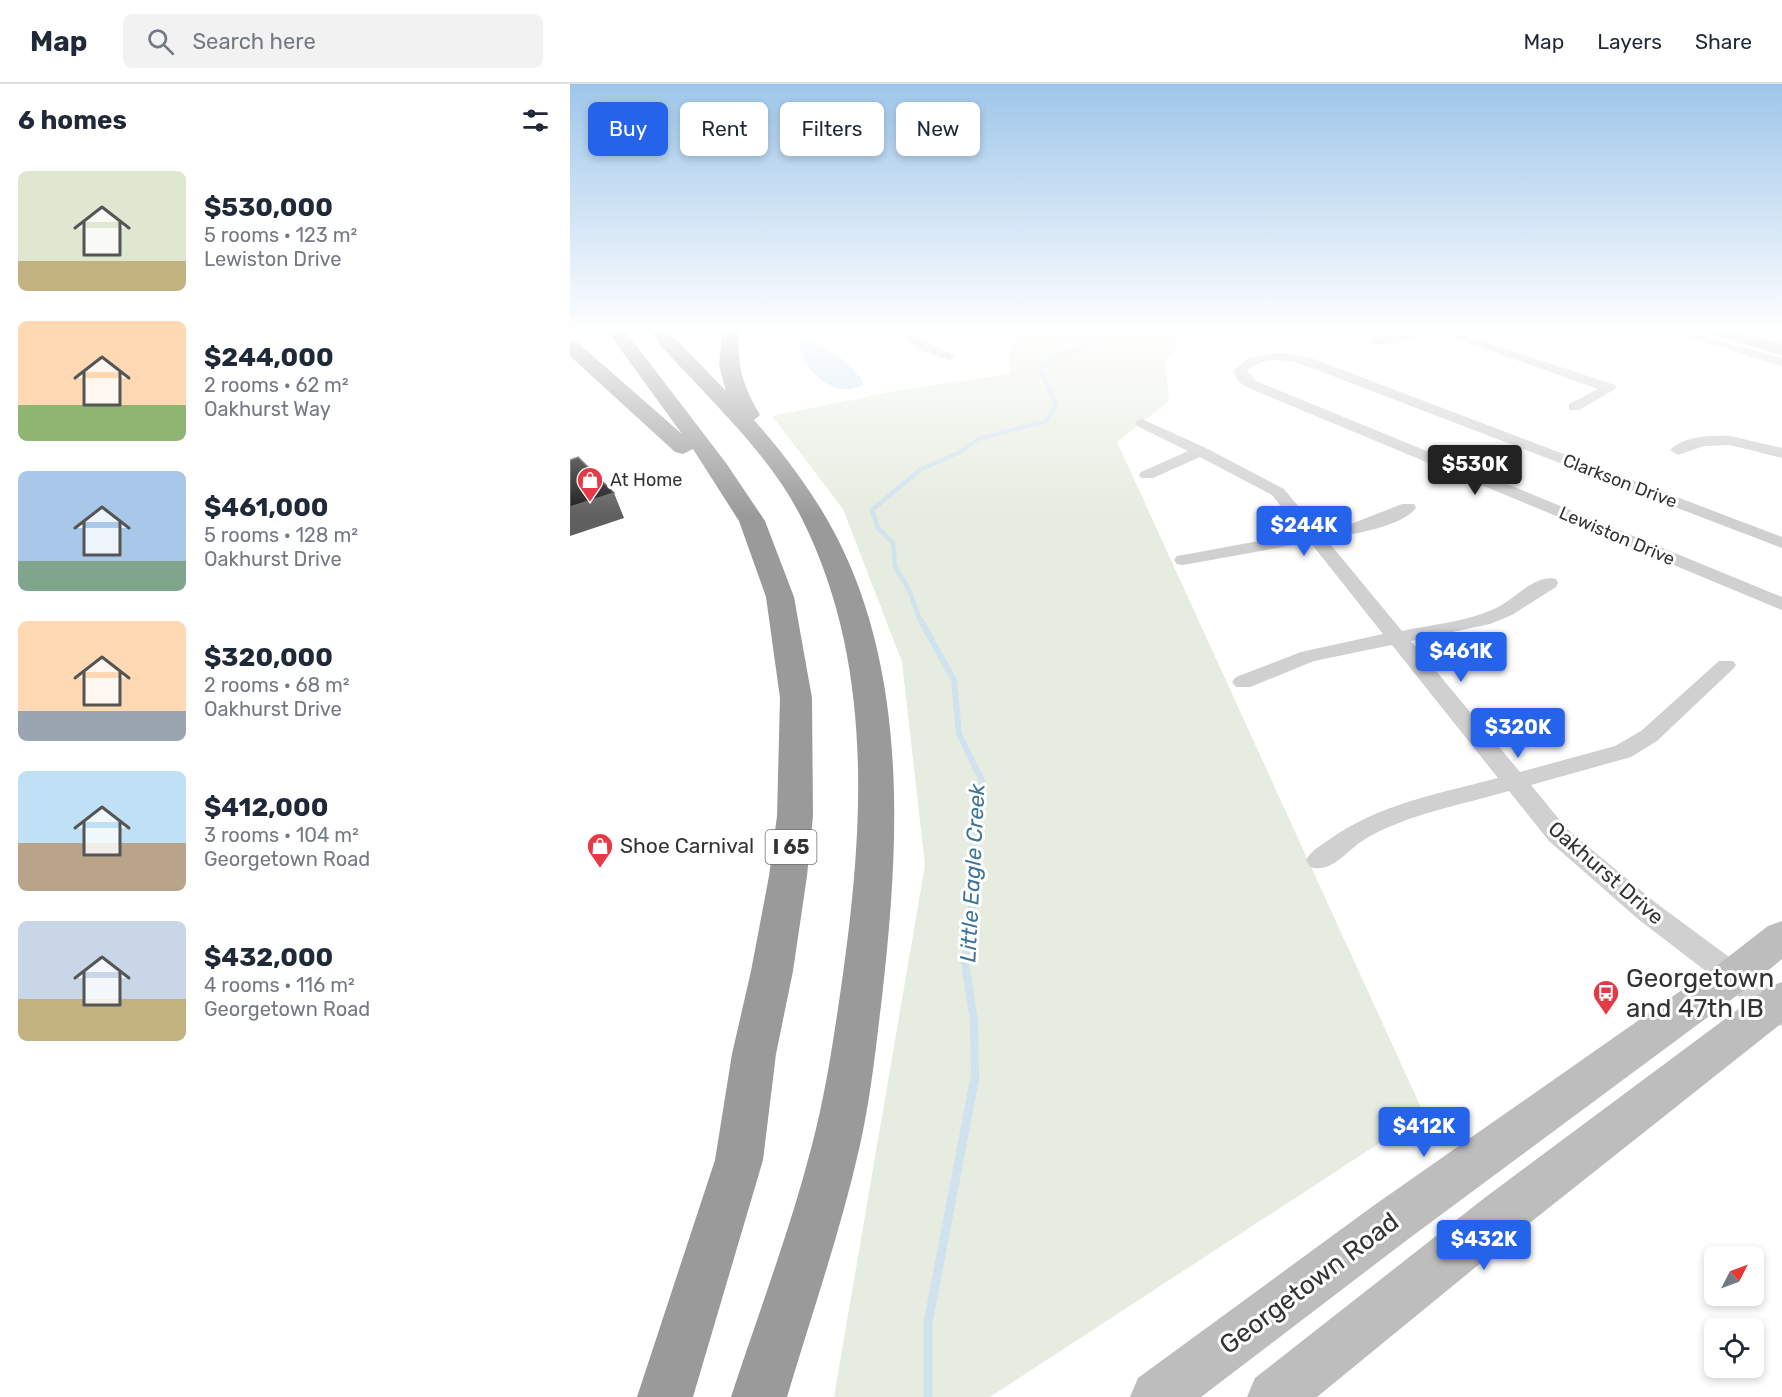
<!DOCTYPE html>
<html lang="en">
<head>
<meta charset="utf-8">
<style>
	:root { --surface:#fff; --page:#f2f2f3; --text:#1f2937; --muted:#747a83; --line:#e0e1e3; --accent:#2563eb }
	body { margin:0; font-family:Rubik,sans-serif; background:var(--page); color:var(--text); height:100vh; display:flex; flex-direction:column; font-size:22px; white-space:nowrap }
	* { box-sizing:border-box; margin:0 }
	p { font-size:20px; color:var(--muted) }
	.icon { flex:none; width:33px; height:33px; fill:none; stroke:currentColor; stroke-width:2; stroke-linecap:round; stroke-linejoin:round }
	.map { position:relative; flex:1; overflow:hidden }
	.details { display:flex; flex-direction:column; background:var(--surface); width:570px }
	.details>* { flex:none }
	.hud { position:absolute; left:18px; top:18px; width:570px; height:54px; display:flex; gap:12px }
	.needle { width:39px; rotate:48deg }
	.fabs { position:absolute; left:1134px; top:1162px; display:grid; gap:12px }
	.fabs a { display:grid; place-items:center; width:60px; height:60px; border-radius:9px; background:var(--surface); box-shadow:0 3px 9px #0003; font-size:30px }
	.price { position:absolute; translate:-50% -51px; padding:0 14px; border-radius:6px; background:var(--accent); color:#fff; font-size:20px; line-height:39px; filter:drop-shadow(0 2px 3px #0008) }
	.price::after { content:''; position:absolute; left:50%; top:36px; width:18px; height:14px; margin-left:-9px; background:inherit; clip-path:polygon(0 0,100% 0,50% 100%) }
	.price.current { background:#222; color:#fff }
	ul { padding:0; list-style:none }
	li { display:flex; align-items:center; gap:18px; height:150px; padding:0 18px }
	li span { display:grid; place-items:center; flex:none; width:168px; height:120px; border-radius:9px; color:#555 }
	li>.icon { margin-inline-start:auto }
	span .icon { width:72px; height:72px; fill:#fffc; stroke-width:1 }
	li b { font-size:26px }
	h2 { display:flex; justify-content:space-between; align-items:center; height:72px; padding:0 18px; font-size:26px }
	.chip { padding:0 21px; border-radius:9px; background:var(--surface); box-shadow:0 3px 9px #0003; font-size:21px; line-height:54px }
	.chip.current { background:var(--accent); color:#fff }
	header { display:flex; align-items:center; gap:36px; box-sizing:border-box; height:84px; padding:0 30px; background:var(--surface); border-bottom:2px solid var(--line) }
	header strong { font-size:28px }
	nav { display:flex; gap:33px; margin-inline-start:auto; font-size:21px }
	.search { width:420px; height:54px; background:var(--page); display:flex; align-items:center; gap:15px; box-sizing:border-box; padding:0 21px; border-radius:9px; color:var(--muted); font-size:22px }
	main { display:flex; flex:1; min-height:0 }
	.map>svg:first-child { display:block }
</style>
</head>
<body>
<header>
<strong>Map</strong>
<div class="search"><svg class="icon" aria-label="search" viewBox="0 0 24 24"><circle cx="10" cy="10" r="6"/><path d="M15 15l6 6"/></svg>Search here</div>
<nav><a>Map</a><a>Layers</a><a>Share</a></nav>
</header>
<main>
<section class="details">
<h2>6 homes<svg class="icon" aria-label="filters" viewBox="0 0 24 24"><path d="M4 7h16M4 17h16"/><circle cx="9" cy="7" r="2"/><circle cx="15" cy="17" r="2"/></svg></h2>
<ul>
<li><span style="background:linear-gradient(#dfe7d0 75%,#c2b280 0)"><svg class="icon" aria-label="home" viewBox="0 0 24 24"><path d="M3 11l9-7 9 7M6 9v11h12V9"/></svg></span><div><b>$530,000</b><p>5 rooms · 123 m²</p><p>Lewiston Drive</p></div></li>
<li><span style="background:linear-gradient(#ffd9b3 70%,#8fb573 0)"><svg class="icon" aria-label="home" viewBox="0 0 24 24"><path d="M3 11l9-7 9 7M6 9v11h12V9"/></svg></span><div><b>$244,000</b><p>2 rooms · 62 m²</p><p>Oakhurst Way</p></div></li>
<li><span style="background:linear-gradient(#a9c7e8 75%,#7fa58c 0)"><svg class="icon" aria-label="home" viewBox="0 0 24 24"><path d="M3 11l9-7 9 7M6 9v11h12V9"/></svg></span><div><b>$461,000</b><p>5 rooms · 128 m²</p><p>Oakhurst Drive</p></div></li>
<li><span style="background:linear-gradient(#ffd9b3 75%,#9aa5b1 0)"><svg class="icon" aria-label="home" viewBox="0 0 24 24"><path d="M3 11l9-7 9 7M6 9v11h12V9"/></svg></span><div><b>$320,000</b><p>2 rooms · 68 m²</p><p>Oakhurst Drive</p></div></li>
<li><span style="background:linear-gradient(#bfe0f5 60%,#b9a48a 0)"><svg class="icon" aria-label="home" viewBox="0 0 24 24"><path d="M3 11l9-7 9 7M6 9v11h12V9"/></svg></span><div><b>$412,000</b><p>3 rooms · 104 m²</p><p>Georgetown Road</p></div></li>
<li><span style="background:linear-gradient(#c9d6e8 65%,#c2b280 0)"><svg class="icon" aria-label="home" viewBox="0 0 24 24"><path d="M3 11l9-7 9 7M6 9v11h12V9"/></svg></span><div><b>$432,000</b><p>4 rooms · 116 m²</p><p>Georgetown Road</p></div></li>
</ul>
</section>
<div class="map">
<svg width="1212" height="1313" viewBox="0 0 1212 1313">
	<rect width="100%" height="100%" fill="#fff"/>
	<path fill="#e6ecdf" d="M478,248H633L616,255L595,278L599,317L547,358L854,1030L420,1313H264L355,781L332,578L273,425L202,332L331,306L439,290L442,252Z"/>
	<path fill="#cfe2ee" d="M236,256C250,257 295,288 293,301C264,316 236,289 230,262Z"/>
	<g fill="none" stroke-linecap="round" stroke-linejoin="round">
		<path stroke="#cfe2ee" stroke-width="4" d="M369,377L389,369L408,355L477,337L486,320L470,285C507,255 549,255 594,248"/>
		<path stroke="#cfe2ee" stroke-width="4.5" d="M351,539L339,506L325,482L323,459L308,444L302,426L351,385L373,376"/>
		<path stroke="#cfe2ee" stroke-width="6" d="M351,537L384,596L389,650L412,697L402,741"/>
		<path stroke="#cfe2ee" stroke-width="8" d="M402,739L406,793L395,878L404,937L405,995"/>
		<path stroke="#cfe2ee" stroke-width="9" d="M358,1313V1239L405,993"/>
		<path fill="#d0d0d0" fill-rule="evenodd" d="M328,248H342L360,260L386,272L379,276L350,266Z
			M839,248H858C849,256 808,265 799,257L805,253Z
			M867,248H886L1045,301L1047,304L1009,326H999V320L1028,305Z
			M1100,248H1120L1212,274V282Z
			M710,269L741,274L1212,453V464L731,280C713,275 691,273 677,287L686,297L1212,513V526L676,303L668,297L663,287L678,274Z
			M572,335L636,364L714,405L748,446L781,440L832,420H844L846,424C832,443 779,451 756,455L832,547C863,540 899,538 928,523C945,514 966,490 986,495L988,499L986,503L942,531L920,540L841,557L950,688L1045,662L1071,647L1149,577H1163L1166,581L1163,585L1087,657L1061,673L961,701L997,745L1086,819L1212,912V942L1202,938L1068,835L979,757L939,707C891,721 838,730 795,755C777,766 762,790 740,783L736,776C742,766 751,761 760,755C809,720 871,709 928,694L822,561L744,577L680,603H666L662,598L666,593L731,568L813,550L740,458L613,481L607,480L604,476L607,472L613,471L732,449L702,411L630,373L583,394H571L569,391L571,388L618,367L567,342L565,339L567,336Z
			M1160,352L1212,364V374L1160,361L1134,362L1108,371L1100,366C1113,352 1142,351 1160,352Z"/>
		<path fill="#bdbdbd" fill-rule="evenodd" d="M1141,248H1170L1212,260V271L1144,252Z
			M1212,837V875L1177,904L837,1156L631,1313H560L568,1294L803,1122L1149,880L1198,842Z
			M1212,898V939L951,1146L747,1313H677L685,1294L917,1112L1198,903Z"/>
		<path fill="#9a9a9a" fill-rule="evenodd" d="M38,248H56L156,379L195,437L224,513L242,614L243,732L237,792L223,887L206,970L193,1076L123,1313H67L145,1076L162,970L181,887L199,792L207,732L210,614L196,513L169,437L123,365L113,370L105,368L0,272V256L7,258L112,350Z
			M80,248H99L156,307L149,281L152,248H170C165,279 174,304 190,331L184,336C224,381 259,430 282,486C337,620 328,772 312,913C306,962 301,1012 290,1061C271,1146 242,1229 217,1313H161C188,1230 220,1147 242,1061C256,1008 264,952 272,897C294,742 304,579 232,435C206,382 162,338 122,295C108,280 92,265 80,248Z"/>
	</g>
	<path fill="#5f5f5f" d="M44,409L54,434L0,452V423Z"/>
	<path fill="#1a1a1a" stroke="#5f5f5f" stroke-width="1.5" d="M8,373L44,409L0,423V376Z"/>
	<linearGradient id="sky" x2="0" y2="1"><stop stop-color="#9ec6ea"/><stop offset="0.57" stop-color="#fff"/><stop offset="1" stop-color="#fff" stop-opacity="0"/></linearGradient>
	<rect width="1212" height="432" fill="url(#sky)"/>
	<defs>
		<g id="shop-pin" transform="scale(1.35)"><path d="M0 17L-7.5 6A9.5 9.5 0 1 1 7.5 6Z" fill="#e63946" stroke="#fff"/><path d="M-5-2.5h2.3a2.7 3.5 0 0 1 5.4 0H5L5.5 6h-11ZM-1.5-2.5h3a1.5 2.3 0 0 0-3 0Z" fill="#fff"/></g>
		<g id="bus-pin" transform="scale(1.35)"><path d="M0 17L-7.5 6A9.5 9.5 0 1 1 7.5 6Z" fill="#e63946" stroke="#fff"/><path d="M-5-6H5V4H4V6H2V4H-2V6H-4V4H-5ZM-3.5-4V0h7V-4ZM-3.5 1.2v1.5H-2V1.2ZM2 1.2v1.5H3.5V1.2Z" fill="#fff"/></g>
	</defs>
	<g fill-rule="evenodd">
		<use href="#shop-pin" x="20" y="396"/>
		<use href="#shop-pin" x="30" y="762"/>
		<use href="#bus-pin" x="1036" y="909"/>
	</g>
	<g text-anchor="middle" stroke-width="6" stroke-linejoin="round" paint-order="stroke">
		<g font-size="18" fill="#333" stroke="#fff" text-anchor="start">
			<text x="40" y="402">At Home</text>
		</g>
		<g font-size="18" fill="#333" stroke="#fff">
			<text transform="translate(1050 397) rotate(21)" y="6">Clarkson Drive</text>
			<text transform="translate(1047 452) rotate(23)" y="6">Lewiston Drive</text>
		</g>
		<rect fill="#fff" stroke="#707070" stroke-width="1.5" x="195.5" y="746" width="51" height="34" rx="4.5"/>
		<g font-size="20" font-weight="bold" fill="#333">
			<text x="221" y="770">I 65</text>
		</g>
		<g font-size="21" fill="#333" stroke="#fff" text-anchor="start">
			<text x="50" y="769">Shoe Carnival</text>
		</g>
		<g font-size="21" fill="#333" stroke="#fff">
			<text transform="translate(1036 789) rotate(41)" y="7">Oakhurst Drive</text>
		</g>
		<g font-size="22" font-style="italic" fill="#3f7597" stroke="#fff">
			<text transform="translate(402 789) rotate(-87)" y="8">Little Eagle Creek</text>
		</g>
		<g font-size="26" fill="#333" stroke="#fff" text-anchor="start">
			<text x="1056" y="903">Georgetown<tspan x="1056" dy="30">and 47th IB</tspan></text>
		</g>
		<g font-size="26" fill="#333" stroke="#fff">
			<text transform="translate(739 1199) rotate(-37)" y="9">Georgetown Road</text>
		</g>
	</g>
</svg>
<div class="fabs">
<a><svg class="needle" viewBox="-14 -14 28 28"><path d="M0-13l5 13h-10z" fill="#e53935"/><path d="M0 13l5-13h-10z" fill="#747a83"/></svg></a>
<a><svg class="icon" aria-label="locate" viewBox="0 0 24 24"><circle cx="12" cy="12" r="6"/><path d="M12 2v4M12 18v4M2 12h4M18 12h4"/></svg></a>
</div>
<b class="price current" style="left:905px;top:412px">$530K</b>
<b class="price" style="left:734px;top:473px">$244K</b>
<b class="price" style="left:891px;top:599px">$461K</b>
<b class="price" style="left:948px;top:675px">$320K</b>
<b class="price" style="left:854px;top:1074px">$412K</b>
<b class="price" style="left:914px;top:1187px">$432K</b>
<div class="hud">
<a class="chip current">Buy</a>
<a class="chip">Rent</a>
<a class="chip">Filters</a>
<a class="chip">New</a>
</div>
</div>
</main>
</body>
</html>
